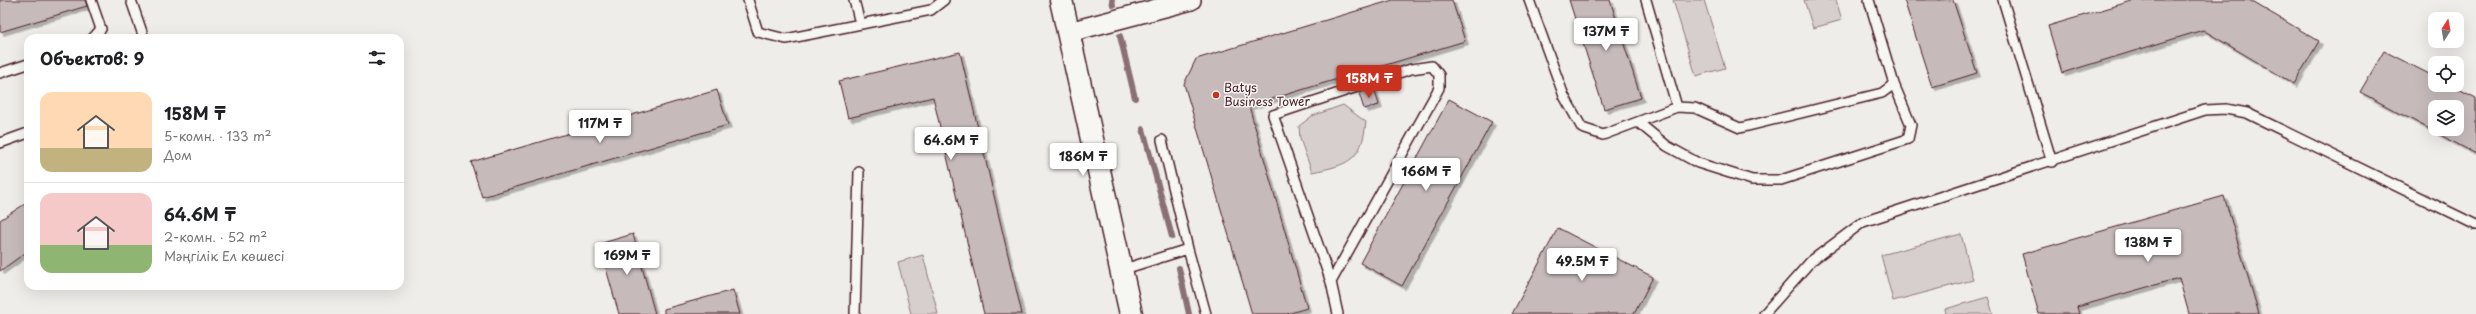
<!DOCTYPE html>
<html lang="ru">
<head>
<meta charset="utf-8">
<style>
	:root { --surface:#fff; --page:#f6f6f6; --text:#202124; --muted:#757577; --line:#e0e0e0; --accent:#c8321e }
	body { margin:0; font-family:"Playpen Sans",sans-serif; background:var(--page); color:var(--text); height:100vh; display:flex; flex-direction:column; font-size:15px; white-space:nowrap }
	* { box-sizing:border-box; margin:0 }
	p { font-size:13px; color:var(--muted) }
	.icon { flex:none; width:22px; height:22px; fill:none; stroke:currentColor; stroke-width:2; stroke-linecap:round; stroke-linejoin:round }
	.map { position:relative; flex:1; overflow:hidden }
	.sheet { position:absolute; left:24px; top:34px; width:380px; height:256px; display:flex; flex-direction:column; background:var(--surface); border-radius:12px; box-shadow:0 4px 16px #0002 }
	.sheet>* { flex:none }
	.needle { width:26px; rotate:11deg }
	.fabs { position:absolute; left:2428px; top:12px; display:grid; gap:8px }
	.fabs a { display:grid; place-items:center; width:36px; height:36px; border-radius:8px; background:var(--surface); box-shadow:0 4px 16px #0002; font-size:20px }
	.price { position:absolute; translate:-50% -34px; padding:0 9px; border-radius:4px; background:#fff; color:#222; font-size:13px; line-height:26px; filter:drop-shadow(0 1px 2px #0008) }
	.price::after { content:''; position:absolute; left:50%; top:24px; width:12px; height:9px; margin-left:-6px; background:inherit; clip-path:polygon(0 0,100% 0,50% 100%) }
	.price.active { background:var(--accent); color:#fff }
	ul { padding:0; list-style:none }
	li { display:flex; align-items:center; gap:12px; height:100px; padding:0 16px }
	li+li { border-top:1px solid var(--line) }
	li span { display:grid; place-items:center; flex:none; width:112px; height:80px; border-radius:12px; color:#555 }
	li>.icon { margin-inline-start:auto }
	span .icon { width:48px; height:48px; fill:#fffc; stroke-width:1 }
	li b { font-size:17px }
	h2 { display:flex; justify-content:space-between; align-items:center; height:48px; padding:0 16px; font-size:17px }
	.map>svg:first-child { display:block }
</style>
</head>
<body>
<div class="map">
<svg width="2476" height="314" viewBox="0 0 2476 314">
	<defs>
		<filter id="shadow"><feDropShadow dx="3.5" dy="3.5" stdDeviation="0" flood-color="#0004"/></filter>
	</defs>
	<rect width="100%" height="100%" fill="#efedea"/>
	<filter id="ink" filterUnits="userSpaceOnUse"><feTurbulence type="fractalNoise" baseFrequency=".025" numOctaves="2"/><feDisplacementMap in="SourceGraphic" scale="8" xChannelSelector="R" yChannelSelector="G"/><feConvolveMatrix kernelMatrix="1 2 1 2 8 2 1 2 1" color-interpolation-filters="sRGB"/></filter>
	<g filter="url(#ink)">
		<path fill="#d7cfce" stroke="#90777c" d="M1673,0H1704L1725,68L1696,76Z
			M1804,0H1836L1842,20L1813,28Z
			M1343,105L1366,122C1362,161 1348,165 1312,172L1300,139L1299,126L1312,116Z
			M1961,234L1973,280L1893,301L1881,255Z
			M923,255L938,314H911L898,262Z
			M1988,297L1993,314H1946L1945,309Z"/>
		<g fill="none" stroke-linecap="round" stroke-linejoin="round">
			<path stroke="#8a6f74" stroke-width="6" d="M1112,0L1113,5
				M1120,36L1135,98
				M1143,129L1172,237
				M1179,268L1189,314"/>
		</g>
		<path fill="#c6babb" stroke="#4a1f2b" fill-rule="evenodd" filter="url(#shadow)" d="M0,0H85L87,6L0,32Z
			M1393,0H1452L1465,41L1369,70L1370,76L1356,81L1354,74L1249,106L1307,308L1287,314H1252L1184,84L1196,59Z
			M1569,0H1610L1641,98L1604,109Z
			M1904,0H1953L1977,73L1932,87Z
			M2135,0H2249L2319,41L2294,84L2203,30L2062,73L2048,26Z
			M2384,51L2435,77V85H2451L2476,98V154L2360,92ZM2435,107H2457V129H2435Z
			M960,52L1022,314H984L933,97L848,118L839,81Z
			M1374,88L1379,105L1364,109L1359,93Z
			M717,90L728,125L482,197L471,162Z
			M1449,99L1492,122L1402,286L1360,263Z
			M2224,196L2259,314H2189L2179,278L2077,307L2079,314H2039L2022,254Z
			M28,202V251L0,271V220Z
			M1558,228L1653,277L1634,314H1512Z
			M633,234L655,314H619L599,244Z
			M733,290L740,314H664V309Z"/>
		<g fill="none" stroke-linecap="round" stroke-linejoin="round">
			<g stroke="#4a1f2b" stroke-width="12">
				<path id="service" d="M91,0L101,29L93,38
					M131,0L144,38
					M748,0L758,32L786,39L931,10L944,0
					M854,0L860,23
					M1529,0L1564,96L1582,128L1603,135L1677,107L1695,108L1740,128L1882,93L1894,84L1869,0
					M1646,0L1677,107
					M2003,0L2052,162
					M0,73L28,64
					M1639,123L1667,146L1698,163L1752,180H1781L1908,139L1911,125L1894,84
					M0,143L28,133
					M1188,249L1206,314
					M1121,270L1188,249L1162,140
					M1331,282L1439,88V75L1432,66L1411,69L1273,115L1331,282L1338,314
					M855,314L859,172
					M1764,314L1811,261L1863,222L2205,110L2226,109L2247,113L2476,225"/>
			</g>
			<g stroke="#4a1f2b" stroke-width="22">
				<path id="minor" d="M1069,32L1191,0"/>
			</g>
			<g stroke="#4a1f2b" stroke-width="25">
				<path id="tertiary" d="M1061,0L1131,314"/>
			</g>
			<use href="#service" stroke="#f6f6f2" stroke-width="9"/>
			<use href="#minor" stroke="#f6f6f2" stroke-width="19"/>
			<use href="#tertiary" stroke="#f6f6f2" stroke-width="22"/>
		</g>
	</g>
	<circle fill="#c8321e" stroke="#f6f6f2" stroke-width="1.5" cx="1216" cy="95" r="4"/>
	<g text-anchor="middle" stroke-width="3" stroke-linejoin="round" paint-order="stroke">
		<g font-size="12" fill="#4a1f2b" stroke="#f6f6f2" text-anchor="start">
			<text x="1224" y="92">Batys<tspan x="1224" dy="14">Business Tower</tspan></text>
		</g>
	</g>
</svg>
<div class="fabs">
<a><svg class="needle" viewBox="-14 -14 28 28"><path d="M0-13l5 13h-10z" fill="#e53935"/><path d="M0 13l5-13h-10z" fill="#757577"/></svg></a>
<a><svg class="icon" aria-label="locate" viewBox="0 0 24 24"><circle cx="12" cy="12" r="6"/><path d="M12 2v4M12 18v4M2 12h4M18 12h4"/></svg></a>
<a><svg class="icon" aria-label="layers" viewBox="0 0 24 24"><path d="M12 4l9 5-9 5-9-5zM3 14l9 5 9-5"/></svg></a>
</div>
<b class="price" style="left:1606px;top:52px">137M ₸</b>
<b class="price active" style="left:1369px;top:99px">158M ₸</b>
<b class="price" style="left:600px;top:144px">117M ₸</b>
<b class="price" style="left:951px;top:161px">64.6M ₸</b>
<b class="price" style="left:1083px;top:177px">186M ₸</b>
<b class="price" style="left:1426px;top:192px">166M ₸</b>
<b class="price" style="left:2148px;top:263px">138M ₸</b>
<b class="price" style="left:627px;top:276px">169M ₸</b>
<b class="price" style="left:1582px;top:282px">49.5M ₸</b>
<section class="sheet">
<h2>Объектов: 9<svg class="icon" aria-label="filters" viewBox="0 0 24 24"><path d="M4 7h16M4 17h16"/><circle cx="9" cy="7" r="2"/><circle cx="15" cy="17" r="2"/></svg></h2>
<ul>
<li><span style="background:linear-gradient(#ffd9b3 70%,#c2b280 0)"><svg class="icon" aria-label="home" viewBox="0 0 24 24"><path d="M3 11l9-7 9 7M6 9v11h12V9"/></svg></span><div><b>158M ₸</b><p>5-комн. · 133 m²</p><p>Дом</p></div></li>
<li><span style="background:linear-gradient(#f6c9c9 65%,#8fb573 0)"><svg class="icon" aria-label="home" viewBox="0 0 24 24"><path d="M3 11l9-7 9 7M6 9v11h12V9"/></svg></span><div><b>64.6M ₸</b><p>2-комн. · 52 m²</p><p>Мәңгілік Ел көшесі</p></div></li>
</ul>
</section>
</div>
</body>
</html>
